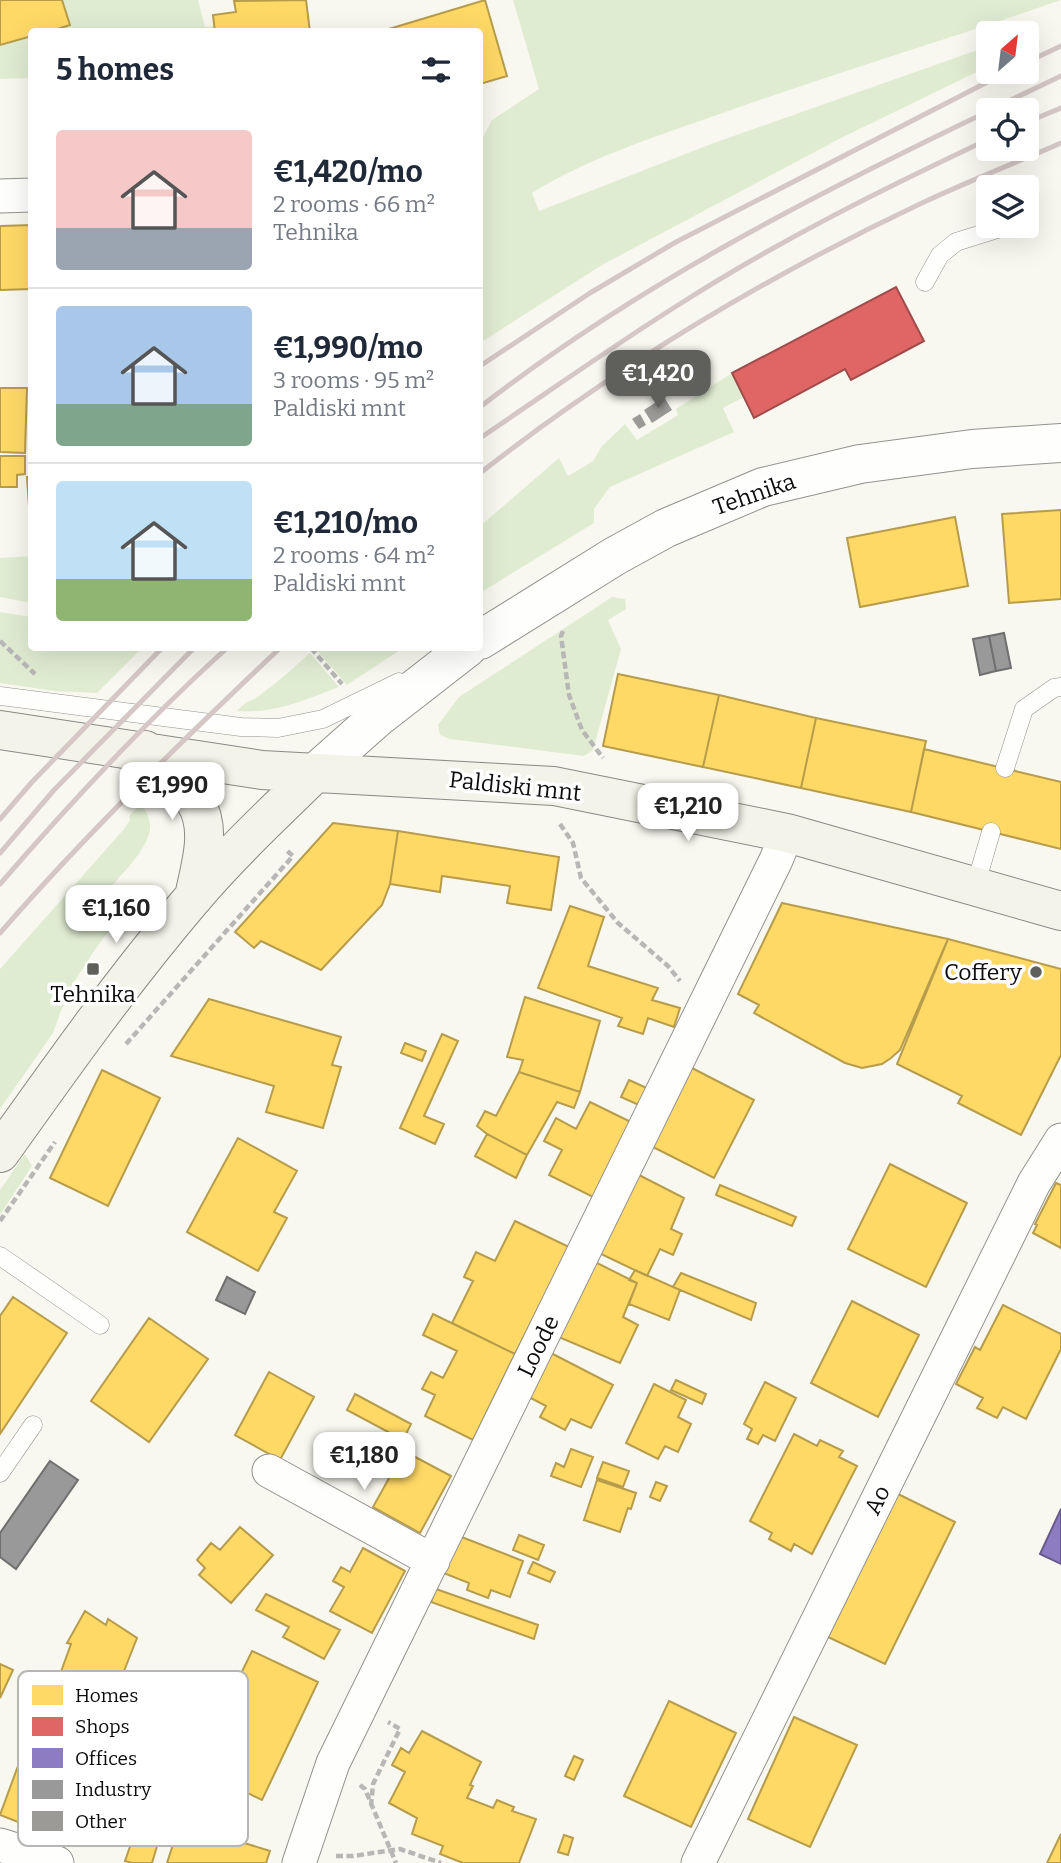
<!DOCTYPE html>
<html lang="en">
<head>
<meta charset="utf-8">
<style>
	:root { --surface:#fff; --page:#f6f6f7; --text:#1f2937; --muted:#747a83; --line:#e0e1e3; --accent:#5f5f5c }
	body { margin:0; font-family:Bitter,serif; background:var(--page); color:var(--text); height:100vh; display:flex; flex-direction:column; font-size:26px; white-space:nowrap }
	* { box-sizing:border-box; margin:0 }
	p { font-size:23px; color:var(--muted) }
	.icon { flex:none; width:38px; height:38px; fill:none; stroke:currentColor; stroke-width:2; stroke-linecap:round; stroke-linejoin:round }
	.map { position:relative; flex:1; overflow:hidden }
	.panel { position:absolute; left:28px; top:28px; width:455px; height:623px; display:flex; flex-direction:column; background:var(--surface); border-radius:7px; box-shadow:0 7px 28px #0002 }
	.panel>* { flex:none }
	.needle { width:46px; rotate:28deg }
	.tools { position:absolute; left:976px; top:21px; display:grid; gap:14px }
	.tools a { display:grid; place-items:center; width:63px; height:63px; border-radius:7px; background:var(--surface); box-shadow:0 7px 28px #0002; font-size:35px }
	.price { position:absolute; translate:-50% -60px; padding:0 16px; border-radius:14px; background:#fff; color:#222; font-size:23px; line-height:46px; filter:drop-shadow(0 2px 4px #0008) }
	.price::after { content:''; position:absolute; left:50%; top:42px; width:21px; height:16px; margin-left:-10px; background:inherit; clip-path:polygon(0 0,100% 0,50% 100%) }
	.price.selected { background:var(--accent); color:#fff }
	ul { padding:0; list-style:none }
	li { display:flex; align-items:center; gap:21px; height:175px; padding:0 28px }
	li+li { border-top:2px solid var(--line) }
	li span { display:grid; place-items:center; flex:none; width:196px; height:140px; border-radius:7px; color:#555 }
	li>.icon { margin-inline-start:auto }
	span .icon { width:84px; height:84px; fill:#fffc; stroke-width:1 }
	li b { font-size:30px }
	h2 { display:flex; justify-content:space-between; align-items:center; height:84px; padding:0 28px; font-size:30px }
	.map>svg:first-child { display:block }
</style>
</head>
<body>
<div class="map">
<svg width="1061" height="1863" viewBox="0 0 1061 1863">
	<rect width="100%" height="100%" fill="#f9f8f0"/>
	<path fill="#e0ecd2" d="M62,0H198L205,27L214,26L215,31L48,32L70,25Z
		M513,0H1061C947,40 831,74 717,115C655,137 588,158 532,193L539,211L711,144L989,46V66L841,138L602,265L480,343V143L492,120L539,89Z
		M31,36V78L0,79V45Z
		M732,373L744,397L723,408L734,432L610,487L594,509V523L480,593V526L559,458L568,476L593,461L602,446L625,424L637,440L678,415L676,409Z
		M31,556V603L0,597V558Z
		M612,597L625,599L626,609L608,620L621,649L593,750L584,756L450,739L440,735L438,725L459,697Z
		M0,612L31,617L32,648H142L97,693L55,691L0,683Z
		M315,648H403L347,685Z
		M310,653L339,687C305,700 274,714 237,711C245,701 251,702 260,695C278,682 294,667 310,653Z
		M141,804C145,810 149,816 150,824C153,845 118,878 105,893L114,924L94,951L68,992L53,1033L0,1109V969L124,829L130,820L129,816Z
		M25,1154L32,1166L0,1215V1190Z"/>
	<path fill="#ffd966" stroke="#b69c4b" stroke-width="2" d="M0,0H62L70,25L48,32H32V36L0,45Z
		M306,0L310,32H215L213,15L236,12L234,1Z
		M485,0L507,76L480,84V32H379Z
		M32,225V289L0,290V226Z
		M0,388H27L25,453L0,452Z
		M0,456H25V474L17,475V487H0Z
		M27,477H32V537H31Z
		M1061,510V599L1009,603L1002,514Z
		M955,517L968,586L860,607L847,538Z
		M618,674L719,695L703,767L603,746Z
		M719,695L816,718L801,788L703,767Z
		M816,718L926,741L911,812L801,788Z
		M924,749L1061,782V849L911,812Z
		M333,823L398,831L390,884L382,905L321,970L261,941L254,948L235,932Z
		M398,831L559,857L551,910L507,903L510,886L442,876L440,892L390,884Z
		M782,903L948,939L900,1050L891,1058L882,1064L862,1068L845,1063L754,1013L759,1005L738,994Z
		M570,906L604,917L588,966L658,988L652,1000L680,1008L674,1027L648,1018L643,1034L618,1026L622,1018L538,988Z
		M948,939L1061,969V1055L1021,1135L958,1103L962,1096L897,1064Z
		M525,997L600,1021L580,1092L519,1072L523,1060L507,1057Z
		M209,999L341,1037L332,1065L341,1067L323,1128L266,1112L274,1086L171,1056Z
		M442,1034L458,1041L424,1116L444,1124L435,1144L400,1128Z
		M405,1043L426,1051L422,1061L401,1053Z
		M692,1068L754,1100L714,1178L651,1146Z
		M102,1070L160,1098L108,1206L50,1178Z
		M519,1072L580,1092L574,1108L557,1102L527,1155L487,1134L477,1126L485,1111L496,1116Z
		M629,1080L649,1089L641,1106L621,1097Z
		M590,1102L633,1123L595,1198L549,1175L562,1150L544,1141L556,1118L576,1129Z
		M487,1134L527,1155L516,1178L475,1156Z
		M238,1138L297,1171L274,1212L287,1218L258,1271L187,1232Z
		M890,1164L967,1203L926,1287L848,1249Z
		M639,1175L684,1198L671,1229L682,1234L673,1255L660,1249L647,1276L597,1252Z
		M1056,1183L1061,1185V1248L1033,1233L1037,1225L1035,1224Z
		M720,1185L796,1217L792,1226L716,1195Z
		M515,1221L569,1247L515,1354L452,1323L473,1281L464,1277L476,1252L495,1261Z
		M591,1260L637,1283L623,1317L638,1325L620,1363L554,1335Z
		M635,1270L680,1290L669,1320L629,1304L637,1283L629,1280Z
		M681,1273L756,1303L751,1320L673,1287Z
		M13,1297L67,1333L0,1434V1316Z
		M852,1301L919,1335L878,1417L811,1383Z
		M1003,1305L1061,1334V1349L1026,1419L1003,1407L997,1418L977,1408L983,1398L956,1384L975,1347L980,1350Z
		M433,1314L515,1354L473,1440L425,1416L435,1395L422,1389L431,1372L443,1378L457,1351L423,1335Z
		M149,1318L208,1359L149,1442L91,1401Z
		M549,1352L613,1385L591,1428L571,1419L565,1430L540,1417L546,1406L527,1396Z
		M269,1372L314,1397L280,1460L235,1435Z
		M676,1380L706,1394L702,1404L671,1390Z
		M765,1382L796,1398L775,1441L763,1435L758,1444L747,1439L752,1429L744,1424Z
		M654,1384L686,1400L678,1417L691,1424L678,1452L665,1446L658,1459L626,1443Z
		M355,1394L411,1424L403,1440L347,1410Z
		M794,1434L817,1446L820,1440L843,1451L839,1457L857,1466L812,1554L794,1544L791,1551L769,1539L772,1533L750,1521Z
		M571,1449L593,1457L581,1487L551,1476L556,1463L564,1467Z
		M404,1451L451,1476L420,1533L373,1507Z
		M603,1462L629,1471L623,1487L597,1478Z
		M597,1480L636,1493L631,1509L628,1508L620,1532L584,1520Z
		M656,1482L667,1486L660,1501L650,1497Z
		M898,1494L955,1522L885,1664L828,1637Z
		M240,1527L273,1555L231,1603L199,1575L205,1568L197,1560L211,1543L220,1550Z
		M519,1535L544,1545L538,1560L513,1550Z
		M459,1536L523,1561L510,1597L491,1590L488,1598L467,1590L469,1583L441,1572Z
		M363,1548L405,1571L372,1633L330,1611L344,1587L333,1581L341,1567L350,1572Z
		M533,1562L555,1572L550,1582L528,1573Z
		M436,1589L538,1625L534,1639L431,1602Z
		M266,1594L340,1630L324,1659L283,1637L289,1627L256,1610Z
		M85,1611L106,1625L108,1619L137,1638L115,1694L87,1683L85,1691L58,1680L71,1644L67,1643Z
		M252,1651L318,1682L262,1800L193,1766L206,1745Z
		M0,1664L13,1670L0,1698Z
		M669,1701L736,1733L691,1827L624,1796Z
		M794,1717L857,1745L810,1847L748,1819Z
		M422,1731L481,1762L470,1785L473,1786L467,1798L493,1808L497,1800L514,1807L512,1811L536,1819L519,1863H463L440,1854L443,1846L412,1834L417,1818L389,1803L405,1772L392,1765L401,1748L409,1753Z
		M26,1744L82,1767L54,1836L0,1815Z
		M574,1756L583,1760L574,1780L565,1776Z
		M215,1816L246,1825L241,1842L270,1851L266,1863H167L180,1823L210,1832Z
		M1061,1834V1863H1047Z
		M134,1835L158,1843L152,1863H132L125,1861Z
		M564,1835L573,1838L568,1855L558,1852Z"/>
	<path fill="#e06666" stroke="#a04b4b" stroke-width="2" d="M896,287L924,341L851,380L845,369L754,418L732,373Z"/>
	<path fill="#8e7cc3" stroke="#675a8c" stroke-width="2" d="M1061,1509V1564L1040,1554Z"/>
	<path fill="#999" stroke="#6f6f6f" stroke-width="2" d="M1004,633L1011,668L996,671L989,636Z
		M989,636L996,671L980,675L973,639Z
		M227,1277L255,1292L245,1314L216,1300Z
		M50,1461L78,1480L16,1569L0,1557V1533Z"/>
	<path fill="#9c9a96" d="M664,397L672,410L652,423L644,410Z
		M640,414L646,425L639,429L632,419Z"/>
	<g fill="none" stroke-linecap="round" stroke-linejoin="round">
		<g stroke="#93928f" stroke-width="19">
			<path id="service" d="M925,282L940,255L956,242L1007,226
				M0,696L241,727L278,728L323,719L399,682
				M1005,768L1024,709L1054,688L1061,687
				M975,887L991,832
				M0,1256L100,1325
				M0,1473L33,1425"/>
		</g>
		<g stroke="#93928f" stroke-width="35">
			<path id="minor" d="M0,196L32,195
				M269,1471L433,1561
				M0,1845L57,1863
				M299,1863L333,1763L776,860L787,833
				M698,1863L1034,1183L1061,1140"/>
		</g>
		<g stroke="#93928f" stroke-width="40">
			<path id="tertiary" d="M480,640L615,556L666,528L763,487L860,464L972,449L1061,443
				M315,773L377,718L467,648"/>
		</g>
		<g stroke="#898985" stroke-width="40">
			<path id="secondary" d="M0,730L262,770L554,786L787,833L1061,911
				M145,750C161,766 183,783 195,801C213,830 200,866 194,897
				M0,1153C62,1066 123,980 192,899C230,854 273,814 315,773"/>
		</g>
		<path stroke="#b7b7b5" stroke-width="4.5" stroke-dasharray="7 3.5" stroke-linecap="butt" d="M563,631L561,636L569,695L582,730L603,758
			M0,641L35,674
			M311,648L342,684
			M560,824L573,843L581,878L618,923L668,966L680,981
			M123,925L108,889L149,894
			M126,1044L293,856L286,850
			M0,1221L55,1142
			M360,1785L365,1789L396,1863
			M371,1806L373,1784L400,1729L388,1722
			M336,1856H353L400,1849L441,1863"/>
		<use href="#service" stroke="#fefefd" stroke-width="18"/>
		<use href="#minor" stroke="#fefefd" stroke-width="33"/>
		<use href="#tertiary" stroke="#fefefd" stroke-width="38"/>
		<use href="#secondary" stroke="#f3f3e9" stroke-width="38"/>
		<path stroke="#d4c7c5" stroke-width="5" d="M1027,62L1061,46
			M990,110L1061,76
			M1027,122L1061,108
			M480,366L590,293L676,242L1007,72
			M480,407C636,286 811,196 989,111
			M480,438C547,393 614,345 683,302C780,240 885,188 989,139
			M480,473C616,367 767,276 924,202C969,181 1015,163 1061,143
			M0,819L32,782L162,648
			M0,853L54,790L194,648
			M0,884C72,801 146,721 227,648
			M0,933C88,832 183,740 280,648"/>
	</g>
	<g fill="#5f5f5c" stroke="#fff" stroke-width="2.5">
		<rect x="86" y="962" width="14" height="14" rx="3.5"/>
		<circle cx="1036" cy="972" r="7"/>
	</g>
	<g text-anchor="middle" stroke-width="7" stroke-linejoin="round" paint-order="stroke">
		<g font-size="23" fill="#0c0c0c" stroke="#fff">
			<text transform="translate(754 494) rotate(-19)" y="8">Tehnika</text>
			<text transform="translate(515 786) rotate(6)" y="8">Paldiski mnt</text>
			<text transform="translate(538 1346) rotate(-64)" y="8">Loode</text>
			<text transform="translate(877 1500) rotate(-64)" y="8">Ao</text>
		</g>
		<g font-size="23" fill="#0c0c0c" stroke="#fff" text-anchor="end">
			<text x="1022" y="980">Coffery</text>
			<text x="93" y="1002" text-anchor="middle">Tehnika</text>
		</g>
	</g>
	<rect x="18" y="1671" width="230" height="175" rx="10" fill="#fff" stroke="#b6b6b6" stroke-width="2"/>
	<rect x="32" y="1685" width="31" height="20" fill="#ffd966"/>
	<rect x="32" y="1717" width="31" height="19" fill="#e06666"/>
	<rect x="32" y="1748" width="31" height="20" fill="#8e7cc3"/>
	<rect x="32" y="1780" width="31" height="19" fill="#999"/>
	<rect x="32" y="1811" width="31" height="20" fill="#9c9a96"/>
	<g font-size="19" fill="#0c0c0c">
		<text x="75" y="1702">Homes</text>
		<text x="75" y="1733">Shops</text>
		<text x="75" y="1765">Offices</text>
		<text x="75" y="1796">Industry</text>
		<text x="75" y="1828">Other</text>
	</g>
</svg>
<div class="tools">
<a><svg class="needle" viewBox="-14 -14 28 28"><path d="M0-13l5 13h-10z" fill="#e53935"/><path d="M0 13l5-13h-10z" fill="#747a83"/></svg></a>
<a><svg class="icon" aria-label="locate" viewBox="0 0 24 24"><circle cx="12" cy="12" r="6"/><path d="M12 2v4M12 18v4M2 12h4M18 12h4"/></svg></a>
<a><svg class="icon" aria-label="layers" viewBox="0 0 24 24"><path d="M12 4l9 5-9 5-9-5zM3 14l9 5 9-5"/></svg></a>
</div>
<b class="price selected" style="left:658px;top:410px">€1,420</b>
<b class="price" style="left:172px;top:822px">€1,990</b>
<b class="price" style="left:688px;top:843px">€1,210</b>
<b class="price" style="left:116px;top:945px">€1,160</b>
<b class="price" style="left:364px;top:1492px">€1,180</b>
<section class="panel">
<h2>5 homes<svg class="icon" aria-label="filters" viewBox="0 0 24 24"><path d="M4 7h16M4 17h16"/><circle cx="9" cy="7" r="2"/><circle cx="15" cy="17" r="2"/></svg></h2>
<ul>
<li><span style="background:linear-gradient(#f6c9c9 70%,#9aa5b1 0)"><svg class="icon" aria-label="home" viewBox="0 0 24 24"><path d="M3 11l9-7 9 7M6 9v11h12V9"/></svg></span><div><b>€1,420/mo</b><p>2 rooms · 66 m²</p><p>Tehnika</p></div></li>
<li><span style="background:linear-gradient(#a9c7e8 70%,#7fa58c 0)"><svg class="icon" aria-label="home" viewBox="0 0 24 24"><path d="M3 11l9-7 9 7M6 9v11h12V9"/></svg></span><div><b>€1,990/mo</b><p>3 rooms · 95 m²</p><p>Paldiski mnt</p></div></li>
<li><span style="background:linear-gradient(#bfe0f5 70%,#8fb573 0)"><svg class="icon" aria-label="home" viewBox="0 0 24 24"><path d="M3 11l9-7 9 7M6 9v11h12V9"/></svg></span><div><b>€1,210/mo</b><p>2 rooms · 64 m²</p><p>Paldiski mnt</p></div></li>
</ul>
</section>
</div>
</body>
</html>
